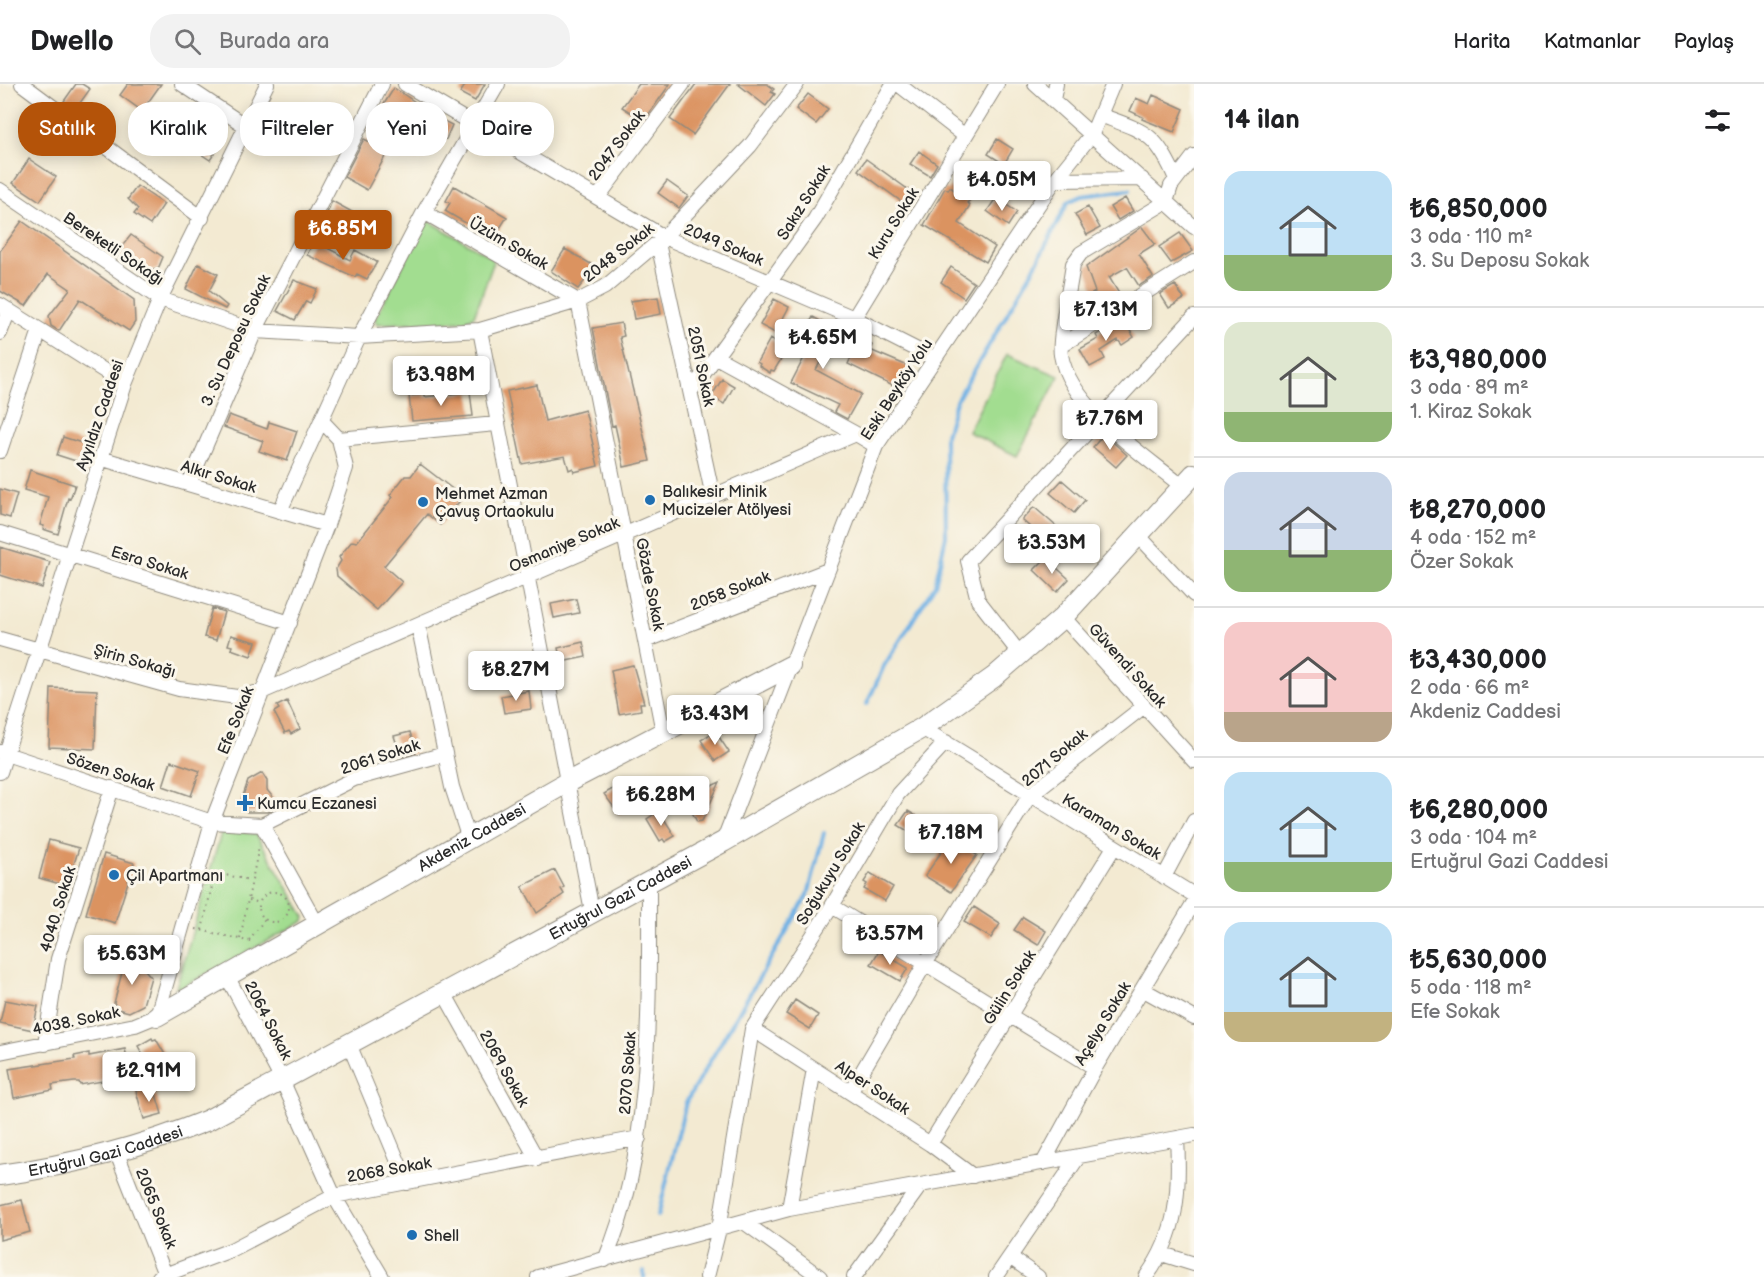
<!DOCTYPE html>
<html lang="tr">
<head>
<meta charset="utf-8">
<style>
	:root { --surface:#fff; --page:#f2f2f2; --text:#202124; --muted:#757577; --line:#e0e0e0; --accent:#b45309 }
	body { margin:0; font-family:"Balsamiq Sans",sans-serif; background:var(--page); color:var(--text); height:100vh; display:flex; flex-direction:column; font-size:22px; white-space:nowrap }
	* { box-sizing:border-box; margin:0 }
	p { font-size:20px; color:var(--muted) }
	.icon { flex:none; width:33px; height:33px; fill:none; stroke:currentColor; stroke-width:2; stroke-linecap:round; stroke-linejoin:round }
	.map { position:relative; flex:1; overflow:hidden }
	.details { display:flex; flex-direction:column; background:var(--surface); width:570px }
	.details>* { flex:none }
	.guide { position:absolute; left:18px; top:18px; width:570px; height:54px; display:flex; gap:12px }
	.price { position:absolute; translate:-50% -51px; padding:0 14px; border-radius:6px; background:#fff; color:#222; font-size:20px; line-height:39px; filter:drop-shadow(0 2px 3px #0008) }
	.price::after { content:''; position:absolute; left:50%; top:36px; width:18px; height:14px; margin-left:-9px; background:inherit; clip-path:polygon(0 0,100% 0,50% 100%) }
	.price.on { background:var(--accent); color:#fff }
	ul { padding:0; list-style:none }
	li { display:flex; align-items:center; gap:18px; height:150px; padding:0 30px }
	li+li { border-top:2px solid var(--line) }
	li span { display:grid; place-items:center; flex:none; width:168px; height:120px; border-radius:18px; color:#555 }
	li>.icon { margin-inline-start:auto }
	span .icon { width:72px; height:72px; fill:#fffc; stroke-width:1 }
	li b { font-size:26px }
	h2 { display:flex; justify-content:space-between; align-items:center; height:72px; padding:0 30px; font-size:26px }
	.chip { padding:0 21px; border-radius:24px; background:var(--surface); box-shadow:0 3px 15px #0003; font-size:21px; line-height:54px }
	.chip.on { background:var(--accent); color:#fff }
	header { display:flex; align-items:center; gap:36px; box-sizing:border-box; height:84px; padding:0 30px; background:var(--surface); border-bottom:2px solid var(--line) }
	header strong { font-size:28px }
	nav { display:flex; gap:33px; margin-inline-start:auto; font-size:21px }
	.search { width:420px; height:54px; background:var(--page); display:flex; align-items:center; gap:15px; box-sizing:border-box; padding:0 21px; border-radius:24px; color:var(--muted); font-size:22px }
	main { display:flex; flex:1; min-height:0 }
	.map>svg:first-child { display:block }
</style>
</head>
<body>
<header>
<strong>Dwello</strong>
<div class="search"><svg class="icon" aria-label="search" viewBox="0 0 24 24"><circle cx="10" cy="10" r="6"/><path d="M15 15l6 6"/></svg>Burada ara</div>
<nav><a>Harita</a><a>Katmanlar</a><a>Paylaş</a></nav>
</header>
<main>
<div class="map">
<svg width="1194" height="1193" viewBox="0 0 1194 1193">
	<rect width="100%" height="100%" fill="#fbf7ec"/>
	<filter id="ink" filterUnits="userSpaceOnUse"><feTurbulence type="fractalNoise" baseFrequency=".0167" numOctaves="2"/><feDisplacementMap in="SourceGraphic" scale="12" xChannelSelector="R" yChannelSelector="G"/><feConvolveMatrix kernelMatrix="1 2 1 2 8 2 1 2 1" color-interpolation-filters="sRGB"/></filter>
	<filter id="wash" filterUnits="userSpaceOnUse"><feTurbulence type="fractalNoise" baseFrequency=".008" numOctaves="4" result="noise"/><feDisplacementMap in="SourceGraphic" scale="24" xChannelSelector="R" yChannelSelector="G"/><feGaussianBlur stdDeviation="1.35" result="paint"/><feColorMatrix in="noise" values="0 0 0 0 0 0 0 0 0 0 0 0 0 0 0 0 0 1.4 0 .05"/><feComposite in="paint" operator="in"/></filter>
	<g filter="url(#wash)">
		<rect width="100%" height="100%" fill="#f3ead2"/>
		<path fill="#a2dd90" stroke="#66845e" stroke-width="1.5" d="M425,138H431L492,174L493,180L474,232L465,237L377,240L375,235Z
			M1007,270L1059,292L1017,372L968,348Z
			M222,746L256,750L305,833L304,837L180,904H176Z"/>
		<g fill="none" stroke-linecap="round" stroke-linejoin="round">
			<path stroke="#70b1e4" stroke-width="4" d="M867,620L884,582L935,501L946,452L945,354L956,317L1033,186L1068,118L1082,112L1130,106
				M658,1132L686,1018L808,811L824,749
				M644,1193V1187"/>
		</g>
		<g id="blocks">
			<path fill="#db9360" d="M76,0H82L90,5L75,26L64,17Z
				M128,0H161L142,27L120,11Z
				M466,0H485L475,17L460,9Z
				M639,0H670L644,37L622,23Z
				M696,0H730L693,51L670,35Z
				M738,0H767L774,5L771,8L775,10L766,22Z
				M394,4L415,18L413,22L452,41L446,55L442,56L419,46L420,43L384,20Z
				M808,10L828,25L816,40L796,25Z
				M1153,11L1184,25L1174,48L1142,35L1143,33L1130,27L1136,14L1149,20Z
				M194,32L220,48L216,55L219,58L217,66L210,76L180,56Z
				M364,55L388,67L367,106L344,93Z
				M997,55L1013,65L1004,80L988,70Z
				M919,67L937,80L930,92L910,80Z
				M29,75L56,93L40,117L13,99Z
				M866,75L917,112L909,123L858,86Z
				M667,97L688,112L679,124L658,109Z
				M137,102L164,120L150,141L134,130L138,125L128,115Z
				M454,102L507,133L493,155L445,127L450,119L446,117Z
				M950,103L970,116L967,119L970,121L959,139L995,163L986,178L924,141L945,104L948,106Z
				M996,114L1017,128L1008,142L987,127Z
				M1125,114L1133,127L1118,136L1110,123Z
				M332,117L354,129L347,142L326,132Z
				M1088,123L1100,144L1087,151L1075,130Z
				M22,137L134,216L135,238L129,247L80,215L59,247L51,242L49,232L70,205L48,190L26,222L0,207V167Z
				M1142,143L1155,160L1139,170L1153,193L1139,202L1127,183L1109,193L1121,213L1090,233L1081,217L1095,208L1086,183Z
				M1180,149L1193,167L1171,179L1159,163Z
				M131,151L163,173L158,185L143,188L115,171Z
				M314,157L350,176L355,166L377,178L367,195L357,190L355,193L307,171Z
				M565,165L596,183L578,205L551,187Z
				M198,180L218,190L209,207L227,222L225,225L186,205Z
				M951,183L974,199L964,214L941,198Z
				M294,196L317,205L310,219L306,217L295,236L277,227Z
				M1175,201L1184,215L1169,224L1160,210Z
				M658,213L661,230L634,235L631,217Z
				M774,215L789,223L775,249L760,241Z
				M813,233L837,246L816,286L861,310L847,335L834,328L838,321L791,299L809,264L799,259Z
				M1122,234L1134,253L1122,261L1118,256L1101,267L1105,275L1090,283L1080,265L1098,255L1096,251Z
				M621,239L624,252L620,253L650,377L624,383L615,341L612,342L593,244Z
				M770,255L787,265L774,287L771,286L770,289L759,282L760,280L757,278Z
				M860,255L872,261L870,266L910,283L899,305L848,280Z
				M722,295L734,302L724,320L711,313Z
				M537,301L545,337L585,326L598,382L574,388L573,384L569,386L565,372L522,380L507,307Z
				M470,308L473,332L412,337L409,312L425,310V313Z
				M229,331L267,345L269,338L297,347L287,377L259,367L263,357L224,343Z
				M1104,350L1127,371L1116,383L1093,363Z
				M63,353L88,361L82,379L57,371Z
				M420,380L463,413L440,441L427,430L384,482L402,498L377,526L337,492L336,485L341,477L339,473L352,457L357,458L393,413L390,411L405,392H411Z
				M30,386L75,401L70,415L68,414L58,450L43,445L44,442L40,441L48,413L24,406Z
				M1062,396L1085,416L1074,429L1050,409Z
				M0,405L17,410L10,434L0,431Z
				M1034,423L1057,443L1046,457L1022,436Z
				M0,463L50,478L42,504L0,491Z
				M1046,474L1069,495L1057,508L1034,486Z
				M576,515L579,529L554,534L551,520Z
				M212,524L224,528L216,556L204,553Z
				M231,551L256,558L251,572L231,565L232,562L228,561Z
				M583,558L586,573L561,578L558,564Z
				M633,581L644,619H640L641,626L619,630L611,586Z
				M51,604L97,606L95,665L49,663Z
				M529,607L531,625L504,629L501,612Z
				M287,617L300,645L291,650L289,647L285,649L274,628L279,625L277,622Z
				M715,647L729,668L715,677L701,656Z
				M410,648L416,669L401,673L394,652Z
				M171,677L200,687L191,712L163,702Z
				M262,689L267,697V706L280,722L268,728H247L241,718L248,697Z
				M720,698L702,737L697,738L685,714Z
				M619,701L632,722L619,730L604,710Z
				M659,727L675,752L665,758L663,755L660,757L647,735Z
				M908,727L934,743L925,758L898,741Z
				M950,755L977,771L951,808L925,792Z
				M49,756L79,764L67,802L39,794Z
				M104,770L134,779L115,839L86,830Z
				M555,786L564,803L561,805L564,810L537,829L522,802Z
				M870,789L893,803L885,817L864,805L867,800L864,798Z
				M974,823L1000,840L991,854L964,838Z
				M1023,833L1046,847L1038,861L1014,846Z
				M879,867L908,884L900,897L871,880Z
				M126,873L141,877L140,880L151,893L143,921L129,928L118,925L114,919Z
				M5,916L38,922L33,946L0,939Z
				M795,916L818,931L810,945L786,930Z
				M152,954L153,956L156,955L167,974L150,984L138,962Z
				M125,965L131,992L80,1001L79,998H74L52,1001L53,1006L14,1014L9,985L75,975L74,972L89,969V972Z
				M151,1003L153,1011L156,1010L162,1030L144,1035L136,1007Z
				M22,1116L30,1148L0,1156V1121Z"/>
		</g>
	</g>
	<g filter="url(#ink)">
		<use href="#blocks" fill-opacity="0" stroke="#8f8a7e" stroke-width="1.5"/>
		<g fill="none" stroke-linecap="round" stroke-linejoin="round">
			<g stroke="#8f8a7e" stroke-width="16">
				<path id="minor" d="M22,0L202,134
					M182,0L247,43
					M405,0L664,153L854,234L935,275
					M898,0L965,52
					M1035,0L1194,143
					M1053,16L1056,0
					M1100,31C1145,48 1156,48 1176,95
					M1055,96L1142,95
					M0,106L160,215L255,247L359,253L480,246L578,217L605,203L664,153L750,62L797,0
					M598,113L683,0
					M424,128L578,217L663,648
					M658,159L713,413
					M0,221L40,246
					M854,234L997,0
					M480,246L592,827
					M0,249L9,226
					M1062,261L1194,178
					M716,273L856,350
					M691,307L815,135L893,0
					M321,336L339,355L496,340
					M0,367L40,246L125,300
					M100,374L327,441
					M189,400L255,247L382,0
					M1183,403C1144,371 1070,323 1061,271C1058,256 1071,198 1073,180L1081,169L1166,118L1171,102L1194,72
					M280,427L359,253L424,128L498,0
					M0,449L290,539
					M1138,451L1194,511
					M1063,533L1194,677
					M418,540L452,703L469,755
					M0,555L179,605L237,613L264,607L856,350L876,362
					M645,557L828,486
					M1020,570L978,516L968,477L1194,233
					M922,644L1194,811
					M0,668L212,738L262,741L317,840
					M0,688L125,300L160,215L267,0
					M262,741L354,695L445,670
					M723,758L876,362L1055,96L1092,50L1113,0
					M1164,793L1194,737
					M832,822L1095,984
					M227,892L282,996L334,1112L382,1193
					M1142,905L1194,934
					M444,909L537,1075
					M752,945L930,1060L973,1092
					M45,960L58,875L112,704
					M349,960L407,1099
					M0,968L135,941L157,932L212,738L327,441L346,384L339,355
					M850,1008L925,880L1030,711L1143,623
					M930,1060L1114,763
					M116,1067L166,1193
					M1043,1079L1095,984L1194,818
					M789,1125L814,985
					M744,1138L820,1193
					M1162,1170L1194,1180
					M1010,1173L1038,1193
					M605,1176C653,1065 649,918 649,798
					M159,1193L231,1166L334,1112L639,1054
					M538,1193L789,1125L1194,1051
					M707,1193L719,1145L752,945L832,822L898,710L946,658
					M854,1193L920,1102
					M996,1193L1079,1072
					M1146,1193C1178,1149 1180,1107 1177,1054"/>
			</g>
			<g stroke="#8f8a7e" stroke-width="22">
				<g id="secondary">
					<path id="s1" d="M157,932L566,699L790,582"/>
					<path id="s2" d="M0,1091C71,1081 142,1063 208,1036L723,758L922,644L994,593L1063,533L1194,390"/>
				</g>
			</g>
			<path stroke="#8f8a7e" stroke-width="2" stroke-dasharray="1.5 4.5" stroke-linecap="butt" d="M215,789L250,796
				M259 823a15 15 0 1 1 30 0a15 15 0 1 1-30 0Z
				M249,816L260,819
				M196,845L252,858
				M202,846L215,789
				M240,855L259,762
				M249,856L265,835"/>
			<use href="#minor" stroke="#fff" stroke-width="14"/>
			<use href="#secondary" stroke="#fff" stroke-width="20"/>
		</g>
	</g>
	<g fill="#1f6fb2" stroke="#fbf7ec" stroke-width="2">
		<circle cx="650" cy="416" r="6"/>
		<circle cx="423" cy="418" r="6"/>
		<path d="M242 710h6v6h6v6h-6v6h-6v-6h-6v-6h6z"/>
		<circle cx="114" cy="791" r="6"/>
		<circle cx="412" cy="1151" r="6"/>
	</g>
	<g text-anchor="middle" stroke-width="6" stroke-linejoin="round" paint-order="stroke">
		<g font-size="16" fill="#2b2b2b" stroke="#fbf7ec">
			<text transform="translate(616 61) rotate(-53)" y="6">2047 Sokak</text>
			<text transform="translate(803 118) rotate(-58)" y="6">Sakız Sokak</text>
			<text transform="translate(893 139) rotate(-58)" y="6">Kuru Sokak</text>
			<text transform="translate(509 159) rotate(30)" y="6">Üzüm Sokak</text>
			<text transform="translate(724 160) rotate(23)" y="6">2049 Sokak</text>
			<text transform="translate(114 164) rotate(34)" y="6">Bereketli Sokağı</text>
			<text transform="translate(618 168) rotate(-38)" y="6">2048 Sokak</text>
			<text transform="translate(235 256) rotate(-65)" y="6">3. Su Deposu Sokak</text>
			<text transform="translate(702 282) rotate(78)" y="6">2051 Sokak</text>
			<text transform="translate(896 305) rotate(-57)" y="6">Eski Beyköy Yolu</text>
			<text transform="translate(99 331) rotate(-71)" y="6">Ayyıldız Caddesi</text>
			<text transform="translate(219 392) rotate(17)" y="6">Alkır Sokak</text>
			<text transform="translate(564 460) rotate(-23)" y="6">Osmaniye Sokak</text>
			<text transform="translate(150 478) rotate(17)" y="6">Esra Sokak</text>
			<text transform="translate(651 500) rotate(79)" y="6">Gözde Sokak</text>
			<text transform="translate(730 506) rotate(-21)" y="6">2058 Sokak</text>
			<text transform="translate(135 576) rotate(16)" y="6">Şirin Sokağı</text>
			<text transform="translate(1128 581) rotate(48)" y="6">Güvendi Sokak</text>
			<text transform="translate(235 636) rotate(-68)" y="6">Efe Sokak</text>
			<text transform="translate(380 672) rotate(-18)" y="6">2061 Sokak</text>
			<text transform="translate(1054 673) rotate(-40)" y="6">2071 Sokak</text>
			<text transform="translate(111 687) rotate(18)" y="6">Sözen Sokak</text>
			<text transform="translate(1112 742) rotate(31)" y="6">Karaman Sokak</text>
			<text dy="6" stroke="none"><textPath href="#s1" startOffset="362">Akdeniz Caddesi</textPath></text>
			<text transform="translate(830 789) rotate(-59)" y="6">Soğukuyu Sokak</text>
			<text dy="6" stroke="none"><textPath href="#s2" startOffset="684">Ertuğrul Gazi Caddesi</textPath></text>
			<text transform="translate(57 825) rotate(-73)" y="6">4040. Sokak</text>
			<text transform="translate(1009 903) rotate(-58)" y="6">Gülin Sokak</text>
			<text transform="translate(76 936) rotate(-12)" y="6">4038. Sokak</text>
			<text transform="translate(269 936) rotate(63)" y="6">2064 Sokak</text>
			<text transform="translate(1102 939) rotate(-59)" y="6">Açelya Sokak</text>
			<text transform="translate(505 984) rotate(61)" y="6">2069 Sokak</text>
			<text transform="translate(627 989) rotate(-86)" y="6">2070 Sokak</text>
			<text transform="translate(873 1003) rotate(33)" y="6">Alper Sokak</text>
			<text dy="6" stroke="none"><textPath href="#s2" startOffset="108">Ertuğrul Gazi Caddesi</textPath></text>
			<text transform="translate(389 1085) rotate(-10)" y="6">2068 Sokak</text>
			<text transform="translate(157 1124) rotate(68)" y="6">2065 Sokak</text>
		</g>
		<g font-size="16" fill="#2b2b2b" stroke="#fbf7ec" text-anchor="start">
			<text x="662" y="413">Balıkesir Minik<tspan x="662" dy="18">Mucizeler Atölyesi</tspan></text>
			<text x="435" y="415">Mehmet Azman<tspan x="435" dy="18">Çavuş Ortaokulu</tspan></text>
			<text x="257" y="725">Kumcu Eczanesi</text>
			<text x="126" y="797">Çil Apartmanı</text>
			<text x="424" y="1157">Shell</text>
		</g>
	</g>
</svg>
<b class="price" style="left:1002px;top:128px">₺4.05M</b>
<b class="price on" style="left:343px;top:177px">₺6.85M</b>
<b class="price" style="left:1106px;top:258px">₺7.13M</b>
<b class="price" style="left:823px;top:286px">₺4.65M</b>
<b class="price" style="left:441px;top:323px">₺3.98M</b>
<b class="price" style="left:1110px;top:367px">₺7.76M</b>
<b class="price" style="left:1052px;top:491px">₺3.53M</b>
<b class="price" style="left:516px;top:618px">₺8.27M</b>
<b class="price" style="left:715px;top:662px">₺3.43M</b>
<b class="price" style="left:661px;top:743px">₺6.28M</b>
<b class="price" style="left:951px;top:781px">₺7.18M</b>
<b class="price" style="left:890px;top:882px">₺3.57M</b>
<b class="price" style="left:132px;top:902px">₺5.63M</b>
<b class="price" style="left:149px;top:1019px">₺2.91M</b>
<div class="guide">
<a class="chip on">Satılık</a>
<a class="chip">Kiralık</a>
<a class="chip">Filtreler</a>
<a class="chip">Yeni</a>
<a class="chip">Daire</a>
</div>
</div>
<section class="details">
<h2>14 ilan<svg class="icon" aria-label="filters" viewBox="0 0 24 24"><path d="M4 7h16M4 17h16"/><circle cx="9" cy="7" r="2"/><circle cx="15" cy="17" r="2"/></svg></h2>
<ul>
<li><span style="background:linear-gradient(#bfe0f5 70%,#8fb573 0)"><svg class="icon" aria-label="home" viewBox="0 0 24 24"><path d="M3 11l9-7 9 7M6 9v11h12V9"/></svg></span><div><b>₺6,850,000</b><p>3 oda · 110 m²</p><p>3. Su Deposu Sokak</p></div></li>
<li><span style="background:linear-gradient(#dfe7d0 75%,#8fb573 0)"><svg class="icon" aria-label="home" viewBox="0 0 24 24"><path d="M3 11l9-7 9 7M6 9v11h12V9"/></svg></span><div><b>₺3,980,000</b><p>3 oda · 89 m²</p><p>1. Kiraz Sokak</p></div></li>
<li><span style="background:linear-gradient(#c9d6e8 65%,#8fb573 0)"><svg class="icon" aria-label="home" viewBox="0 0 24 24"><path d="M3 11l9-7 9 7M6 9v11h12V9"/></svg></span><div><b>₺8,270,000</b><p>4 oda · 152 m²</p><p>Özer Sokak</p></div></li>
<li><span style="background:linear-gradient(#f6c9c9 75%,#b9a48a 0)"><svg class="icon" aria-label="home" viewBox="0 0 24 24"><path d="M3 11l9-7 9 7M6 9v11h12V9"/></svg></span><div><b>₺3,430,000</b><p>2 oda · 66 m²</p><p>Akdeniz Caddesi</p></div></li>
<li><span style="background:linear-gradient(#bfe0f5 75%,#8fb573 0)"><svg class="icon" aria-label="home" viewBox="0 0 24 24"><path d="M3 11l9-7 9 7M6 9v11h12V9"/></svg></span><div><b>₺6,280,000</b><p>3 oda · 104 m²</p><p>Ertuğrul Gazi Caddesi</p></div></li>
<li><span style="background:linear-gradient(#bfe0f5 75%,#c2b280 0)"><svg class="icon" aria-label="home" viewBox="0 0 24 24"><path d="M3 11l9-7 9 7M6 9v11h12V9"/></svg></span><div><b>₺5,630,000</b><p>5 oda · 118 m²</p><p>Efe Sokak</p></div></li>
</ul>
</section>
</main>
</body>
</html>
